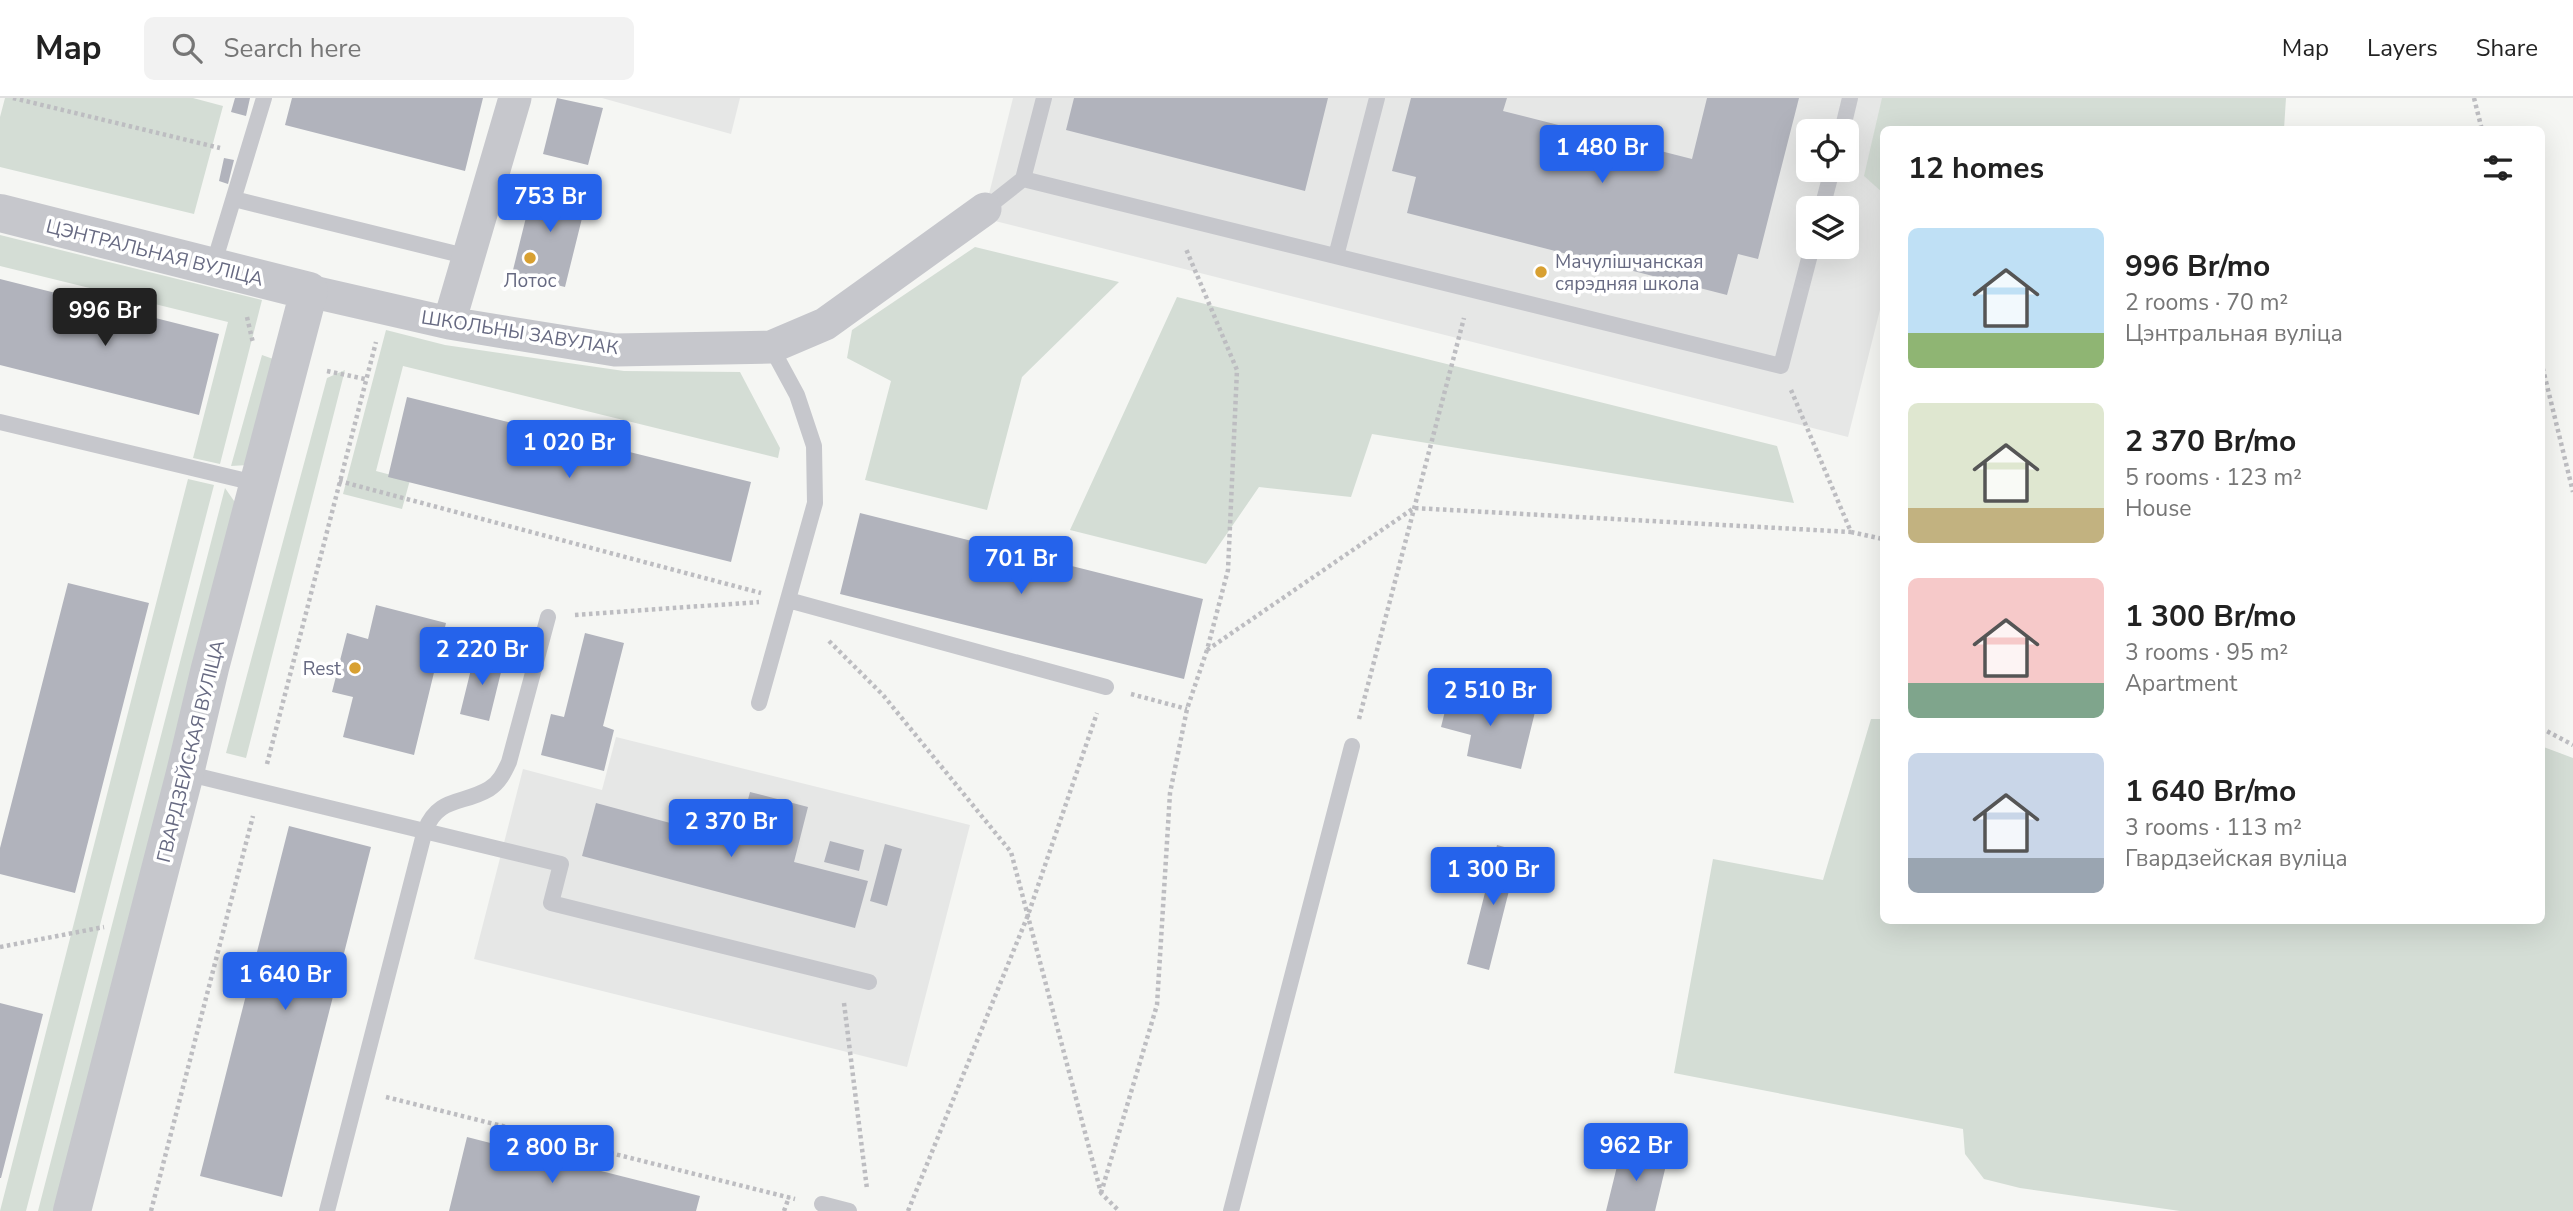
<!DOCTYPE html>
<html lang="en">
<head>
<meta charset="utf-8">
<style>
	:root { --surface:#fff; --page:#f2f2f2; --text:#222; --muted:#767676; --line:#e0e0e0; --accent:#2563eb }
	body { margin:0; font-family:"Nunito Sans",sans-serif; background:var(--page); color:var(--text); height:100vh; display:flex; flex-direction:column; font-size:26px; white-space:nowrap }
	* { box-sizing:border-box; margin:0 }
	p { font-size:23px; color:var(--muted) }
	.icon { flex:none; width:38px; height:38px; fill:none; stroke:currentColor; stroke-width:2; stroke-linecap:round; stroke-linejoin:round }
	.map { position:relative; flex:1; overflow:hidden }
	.side { position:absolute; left:1880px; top:28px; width:665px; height:798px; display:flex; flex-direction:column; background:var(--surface); border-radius:10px; box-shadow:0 7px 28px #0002 }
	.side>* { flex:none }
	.buttons { position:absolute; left:1796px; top:21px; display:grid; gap:14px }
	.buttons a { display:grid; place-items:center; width:63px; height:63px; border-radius:10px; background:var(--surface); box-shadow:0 7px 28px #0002; font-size:35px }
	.price { position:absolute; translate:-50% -60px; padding:0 16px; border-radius:7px; background:var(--accent); color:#fff; font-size:23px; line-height:46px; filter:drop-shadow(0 2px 4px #0008) }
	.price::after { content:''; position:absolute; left:50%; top:42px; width:21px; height:16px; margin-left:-10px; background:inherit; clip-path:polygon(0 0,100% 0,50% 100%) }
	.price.on { background:#222; color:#fff }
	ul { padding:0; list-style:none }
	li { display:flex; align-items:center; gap:21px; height:175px; padding:0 28px }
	li span { display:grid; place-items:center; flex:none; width:196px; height:140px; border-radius:10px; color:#555 }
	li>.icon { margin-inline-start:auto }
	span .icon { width:84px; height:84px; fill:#fffc; stroke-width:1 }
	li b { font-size:30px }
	h2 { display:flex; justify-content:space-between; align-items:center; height:84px; padding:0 28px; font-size:30px }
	header { display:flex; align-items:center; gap:42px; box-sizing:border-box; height:98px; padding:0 35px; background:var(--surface); border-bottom:2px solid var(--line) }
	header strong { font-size:33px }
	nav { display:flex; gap:38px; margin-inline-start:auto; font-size:24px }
	.search { width:490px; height:63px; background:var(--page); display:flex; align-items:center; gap:18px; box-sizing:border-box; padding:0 24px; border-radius:10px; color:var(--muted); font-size:26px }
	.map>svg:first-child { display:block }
</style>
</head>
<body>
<header>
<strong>Map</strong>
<div class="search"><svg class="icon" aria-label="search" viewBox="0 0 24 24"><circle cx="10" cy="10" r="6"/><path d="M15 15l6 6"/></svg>Search here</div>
<nav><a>Map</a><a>Layers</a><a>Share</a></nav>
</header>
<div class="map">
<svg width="2573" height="1113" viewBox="0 0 2573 1113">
	<rect width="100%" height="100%" fill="#f5f6f3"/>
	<path fill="#e6e7e6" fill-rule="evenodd" d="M602,0H740L731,36Z
		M1013,0H1933L1883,32V200L1848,339L983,120ZM1808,33H1846V72H1808ZM1808,110H1846V149H1808Z
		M616,639L970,727L907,969L474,861L523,671L602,692Z"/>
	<path fill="#d4ddd5" d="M5,0H193L223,8L194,116L0,69V19Z
		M1882,0H2286L2284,31L1883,32V95L1864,78Z
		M0,137L262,202L220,366L193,360L228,224L0,168Z
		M975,149L1119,184L1022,279L987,412L865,382L891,283L847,260L852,232Z
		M1177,199L1777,348L1794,405L1372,336L1351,399L1259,389L1206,466L1070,432Z
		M386,232L445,247L624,273L740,274L780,350L778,360L403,268L376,373L410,382L402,411L343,396Z
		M262,257L276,262L248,367L231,368Z
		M345,272L246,660L226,655L327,280Z
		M188,381L214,387L26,1113H0Z
		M225,390L239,410L58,1113H38Z
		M1871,621H1883V822H2541V648L2573,660V1113H2180L2020,1090L1984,1081L1965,1056L1963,1031L1674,975L1713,761L1823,782Z"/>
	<path fill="#b1b3bc" d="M235,0H250L246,18L231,14Z
		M292,0H483L465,73L285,27Z
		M557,0L603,10L588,67L543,56Z
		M1074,0H1328L1305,93L1066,32Z
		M1411,0H1507L1503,13L1692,61L1707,0H1799L1758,161L1738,156L1727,197L1407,115L1416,79L1392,73Z
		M224,60L234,62L228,86L219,83Z
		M535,83L588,96L565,189L512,176Z
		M0,181L219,236L199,317L0,267Z
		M407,299L751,384L731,464L388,379Z
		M860,415L1203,501L1184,581L840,496Z
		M68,485L149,505L75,795L0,776V750Z
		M376,507L446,525L414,657L343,639L353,599L332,594L347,535L368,541Z
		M585,535L624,545L603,628L614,632L604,673L541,657L551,616L564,619Z
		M475,555L504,562L489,623L460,616Z
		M1450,593L1535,614L1521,671L1467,658L1471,637L1441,629Z
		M750,694L808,709L794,764L868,783L855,830L582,758L596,705L737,743Z
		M289,728L371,749L282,1099L200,1078Z
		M830,743L864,752L859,773L824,764Z
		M885,746L902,751L887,808L870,803Z
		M1497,747L1519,753L1489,872L1467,866Z
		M0,905L43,916L1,1080H0Z
		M467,1039L700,1098L696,1113H449Z
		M1621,1052L1667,1063L1655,1113H1606Z"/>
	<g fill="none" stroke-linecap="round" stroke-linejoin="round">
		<path stroke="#bdbdc1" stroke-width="4.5" stroke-dasharray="3.5 3.5" stroke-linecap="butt" d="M13,0L220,50
			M2474,0L2482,32
			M247,219L253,245
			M2541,263L2573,394
			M327,273L365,281
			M1791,292L1851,434L1883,441
			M339,383L761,495
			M575,517L759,504
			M829,543L883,597L1011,754L1101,1095L1119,1113
			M1207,552L1414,410L1851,434
			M1131,596L1187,611
			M1359,621L1464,220
			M2541,630L2573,647
			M267,666L376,244
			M0,849L104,829
			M844,905L867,1091
			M386,999L795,1101
			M1101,1095L1157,907L1170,695L1187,611L1207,552L1228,472L1237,272L1186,151
			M151,1113L253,718
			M784,1113L789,1099
			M908,1113L1028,817L1097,615"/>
		<path stroke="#c6c7cc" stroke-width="16" d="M1842,33L1850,0
			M1023,81L1781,268L1812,149
			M234,101L469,159
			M1822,110L1832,72
			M985,111L1023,81L1044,0
			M1336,158L1377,0
			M213,168L264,0
			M0,324L259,386
			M788,502L1106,589
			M759,605L815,405L814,348L797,297L771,249
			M185,675L561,766L551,805L869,884
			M822,1106L849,1113
			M327,1113L425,732C439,698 462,707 489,691C499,685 504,675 509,664L548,519
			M1231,1113L1352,648"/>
		<path stroke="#c6c7cc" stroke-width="33" d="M309,193L449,225L615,252L771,249L825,226L985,111
			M449,225L515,0"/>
		<path stroke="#c6c7cc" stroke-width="38" d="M0,115L309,193L210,570L185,675L72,1113"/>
	</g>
	<g fill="#d8a031" stroke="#fff" stroke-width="2.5">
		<circle cx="530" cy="160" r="7"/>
		<circle cx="1541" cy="174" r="7"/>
		<circle cx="355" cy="570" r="7"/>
	</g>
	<g text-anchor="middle" stroke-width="7" stroke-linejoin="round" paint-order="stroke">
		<g font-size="19" fill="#676a82" stroke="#fff">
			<text transform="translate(155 154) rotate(14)" y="7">ЦЭНТРАЛЬНАЯ ВУЛІЦА</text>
			<text transform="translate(520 234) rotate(9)" y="7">ШКОЛЬНЫ ЗАВУЛАК</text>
			<text transform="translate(190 653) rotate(-76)" y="7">ГВАРДЗЕЙСКАЯ ВУЛІЦА</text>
		</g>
		<g font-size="19" fill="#676a82" stroke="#fff" text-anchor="start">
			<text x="1555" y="170">Мачулішчанская<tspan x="1555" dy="22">сярэдняя школа</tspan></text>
			<text x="530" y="189" text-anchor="middle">Лотос</text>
			<text x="341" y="577" text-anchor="end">Rest</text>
		</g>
	</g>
</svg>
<div class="buttons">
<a><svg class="icon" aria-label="locate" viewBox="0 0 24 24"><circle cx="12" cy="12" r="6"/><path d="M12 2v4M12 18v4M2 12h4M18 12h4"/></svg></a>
<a><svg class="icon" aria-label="layers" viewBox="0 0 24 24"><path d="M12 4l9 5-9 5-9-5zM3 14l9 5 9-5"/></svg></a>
</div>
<b class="price" style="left:1602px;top:87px">1 480 Br</b>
<b class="price" style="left:550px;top:136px">753 Br</b>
<b class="price on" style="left:105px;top:250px">996 Br</b>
<b class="price" style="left:569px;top:382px">1 020 Br</b>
<b class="price" style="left:1021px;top:498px">701 Br</b>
<b class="price" style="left:482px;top:589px">2 220 Br</b>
<b class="price" style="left:1490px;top:630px">2 510 Br</b>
<b class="price" style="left:731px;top:761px">2 370 Br</b>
<b class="price" style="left:1493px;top:809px">1 300 Br</b>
<b class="price" style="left:285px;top:914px">1 640 Br</b>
<b class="price" style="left:1636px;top:1085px">962 Br</b>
<b class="price" style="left:552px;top:1087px">2 800 Br</b>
<section class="side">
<h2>12 homes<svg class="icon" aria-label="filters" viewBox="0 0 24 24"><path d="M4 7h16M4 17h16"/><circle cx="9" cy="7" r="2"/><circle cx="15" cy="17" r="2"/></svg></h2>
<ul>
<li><span style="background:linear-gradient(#bfe0f5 75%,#8fb573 0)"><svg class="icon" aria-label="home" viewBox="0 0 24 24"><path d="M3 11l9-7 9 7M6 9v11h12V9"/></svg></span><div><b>996 Br/mo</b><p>2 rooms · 70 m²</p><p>Цэнтральная вуліца</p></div></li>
<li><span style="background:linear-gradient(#dfe7d0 75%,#c2b280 0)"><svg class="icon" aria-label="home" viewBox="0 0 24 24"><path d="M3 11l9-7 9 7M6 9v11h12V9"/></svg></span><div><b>2 370 Br/mo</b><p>5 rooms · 123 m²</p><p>House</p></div></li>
<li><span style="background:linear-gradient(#f6c9c9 75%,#7fa58c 0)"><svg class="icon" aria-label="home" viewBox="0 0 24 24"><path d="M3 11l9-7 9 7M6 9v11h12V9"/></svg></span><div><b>1 300 Br/mo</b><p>3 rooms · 95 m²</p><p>Apartment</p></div></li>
<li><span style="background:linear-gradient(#c9d6e8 75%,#9aa5b1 0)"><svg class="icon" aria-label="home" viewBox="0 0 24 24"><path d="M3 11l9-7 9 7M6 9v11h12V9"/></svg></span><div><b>1 640 Br/mo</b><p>3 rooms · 113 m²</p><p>Гвардзейская вуліца</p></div></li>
</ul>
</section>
</div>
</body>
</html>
